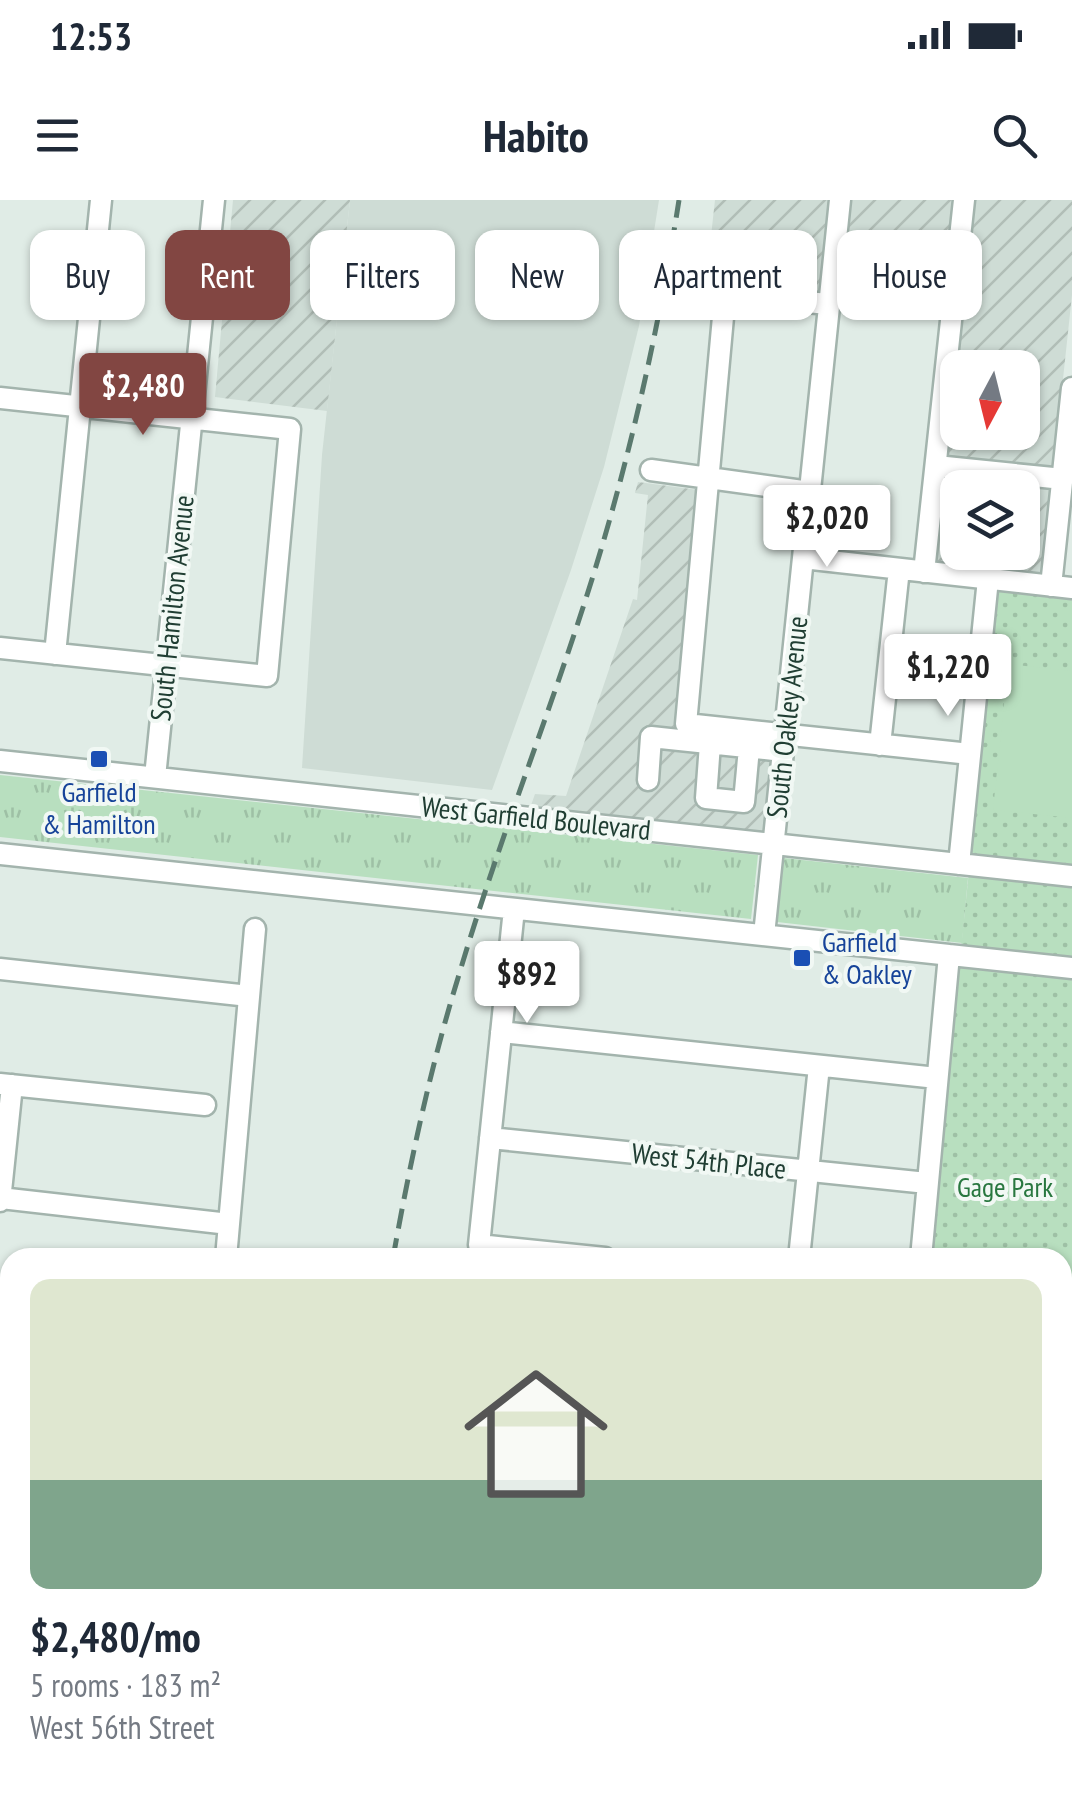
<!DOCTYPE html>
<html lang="en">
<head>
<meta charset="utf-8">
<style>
	:root { --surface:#fff; --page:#f2f2f3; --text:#1f2937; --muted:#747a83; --accent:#824642 }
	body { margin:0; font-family:"PT Sans Narrow",sans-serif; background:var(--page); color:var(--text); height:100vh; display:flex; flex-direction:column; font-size:38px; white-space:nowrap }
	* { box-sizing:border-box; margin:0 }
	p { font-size:32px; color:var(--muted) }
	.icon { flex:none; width:55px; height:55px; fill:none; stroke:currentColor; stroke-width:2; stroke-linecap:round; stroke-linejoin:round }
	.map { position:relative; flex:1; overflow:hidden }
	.details { position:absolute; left:0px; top:1048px; width:1072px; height:552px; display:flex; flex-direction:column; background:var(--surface); border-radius:30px 30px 0 0; box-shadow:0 2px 8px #0004 }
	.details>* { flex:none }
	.hud { position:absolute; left:30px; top:30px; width:1012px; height:90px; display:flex; gap:20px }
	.needle { width:65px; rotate:187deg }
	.controls { position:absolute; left:940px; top:150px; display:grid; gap:20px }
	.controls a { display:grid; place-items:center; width:100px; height:100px; border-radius:20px; background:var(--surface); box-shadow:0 2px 8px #0004; font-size:50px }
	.price { position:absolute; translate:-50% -85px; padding:0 22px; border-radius:10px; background:#fff; color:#222; font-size:32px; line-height:65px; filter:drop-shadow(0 2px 5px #0008) }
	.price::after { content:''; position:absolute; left:50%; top:60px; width:30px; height:22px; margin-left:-15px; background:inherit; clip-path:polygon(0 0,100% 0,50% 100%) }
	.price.active { background:var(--accent); color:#fff }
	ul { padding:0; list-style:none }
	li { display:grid; align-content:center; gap:20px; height:530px; padding:0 30px }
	li span { display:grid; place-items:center; height:310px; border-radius:20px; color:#555 }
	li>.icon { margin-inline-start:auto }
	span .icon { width:180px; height:180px; fill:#fffc; stroke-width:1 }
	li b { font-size:42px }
	.chip { padding:0 35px; border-radius:20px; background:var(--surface); box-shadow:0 2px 8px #0004; font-size:35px; line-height:90px }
	.chip.active { background:var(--accent); color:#fff }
	.status { display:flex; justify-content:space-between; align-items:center; height:70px; padding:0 50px; background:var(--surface); direction:ltr }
	.status svg { height:28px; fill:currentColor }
	header { display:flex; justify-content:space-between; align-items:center; height:130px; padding:0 30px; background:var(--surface); font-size:45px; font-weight:600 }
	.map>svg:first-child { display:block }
</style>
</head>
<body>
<div class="status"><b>12:53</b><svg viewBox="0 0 49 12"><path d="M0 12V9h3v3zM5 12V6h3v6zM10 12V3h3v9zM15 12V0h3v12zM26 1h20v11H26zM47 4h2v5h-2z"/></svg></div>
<header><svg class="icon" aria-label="menu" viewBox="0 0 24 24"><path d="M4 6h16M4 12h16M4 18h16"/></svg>Habito<svg class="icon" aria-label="search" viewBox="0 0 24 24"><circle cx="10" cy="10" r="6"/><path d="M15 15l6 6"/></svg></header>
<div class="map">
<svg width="1072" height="1599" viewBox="0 0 1072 1599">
	<defs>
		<pattern id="industrial-furrows" width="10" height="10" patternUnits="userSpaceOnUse" patternTransform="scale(2.5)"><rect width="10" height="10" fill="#cedcd5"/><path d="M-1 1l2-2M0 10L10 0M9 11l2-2" fill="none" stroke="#b1beb7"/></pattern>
		<pattern id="grass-tufts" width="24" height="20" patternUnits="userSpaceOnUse" patternTransform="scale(2.5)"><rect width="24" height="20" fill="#b8dfbf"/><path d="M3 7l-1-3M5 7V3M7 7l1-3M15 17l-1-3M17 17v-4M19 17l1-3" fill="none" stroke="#9ec0a5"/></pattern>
		<pattern id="park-dots" width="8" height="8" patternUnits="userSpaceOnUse" patternTransform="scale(2.5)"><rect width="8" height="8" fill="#b8dfbf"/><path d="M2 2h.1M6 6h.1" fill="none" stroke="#9ec0a5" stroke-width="1.8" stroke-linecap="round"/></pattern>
	</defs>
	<rect width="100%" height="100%" fill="#e0ece6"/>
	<path fill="#cedcd5" d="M350,0H659L639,126L604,267L571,370L492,590L302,568L322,255Z
		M1062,1082L1072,1083V1319L1062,1317Z"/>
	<path fill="url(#industrial-furrows)" fill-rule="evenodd" d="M233,0H350L327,211L215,197Z
		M715,0H1072V95L1042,375L926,362L956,74L823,59L817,111L704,100ZM958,168H1022V232H958ZM958,288H1022V352H958Z
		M638,282L706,291L686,524L774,534L765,634L530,608L535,594L566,596L633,399L637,400L648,295L635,293Z
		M1063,1317L1072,1319V1572L1069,1599H376L377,1590H1062Z"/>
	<path fill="url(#grass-tufts)" d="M0,575L758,655L751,719L0,637Z
		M784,658L968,678L962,743L777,722Z"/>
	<path fill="url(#park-dots)" d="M998,390L1072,398V1083L1063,1082L1062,1058H929Z
		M0,1446L10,1447V1571L0,1570Z"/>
	<path fill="#b8dfbf" d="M1008,464L1072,471V618L993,610Z"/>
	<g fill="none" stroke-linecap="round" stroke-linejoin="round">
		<g stroke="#a3b4ad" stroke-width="25">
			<path id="minor" d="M829,104L725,95L686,524L970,554
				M0,198L290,229L267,476L0,448
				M936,266L1063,279
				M651,270L810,292
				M803,358L1072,388
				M924,372L964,0
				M1051,386L1072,188
				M55,454L101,0
				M710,544L706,598L744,602L749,548
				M880,545L899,369
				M0,561L1072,676
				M155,577L214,0
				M648,580L651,537L783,551
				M0,654L1072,768
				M959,664L988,379
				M514,709L479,1045L605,1058
				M764,735L840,0
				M0,769L249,796
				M501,832L937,878
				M0,884L205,905
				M490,938L927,983
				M0,998L229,1024
				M0,1001L12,885
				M226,1058L255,729
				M799,1058L819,866
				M921,1058L949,755
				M0,1114L10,1115
				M0,1225L10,1227
				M1062,1303L1072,1304
				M1062,1327L1072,1329
				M0,1341L10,1342
				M0,1572L10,1573
				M158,1590L160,1599
				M938,1599L939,1590
				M965,1599L966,1590
				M1003,1599L1004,1590
				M1031,1599V1590"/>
		</g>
		<use href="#minor" stroke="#fff" stroke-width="20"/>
		<path stroke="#5a796e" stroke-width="5" stroke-dasharray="20 10" stroke-linecap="butt" d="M393,1058C410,963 430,869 458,778C498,642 551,511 593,376C631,253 659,127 679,0
			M321,1599L322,1590"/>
	</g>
	<g fill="#1a4fb4" stroke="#f1f8f4" stroke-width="4">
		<rect x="89" y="549" width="20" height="20" rx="5"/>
		<rect x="792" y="748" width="20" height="20" rx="5"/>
	</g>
	<g text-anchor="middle" stroke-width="8" stroke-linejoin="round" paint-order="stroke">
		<g font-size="28" fill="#203e33" stroke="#f1f8f4">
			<text transform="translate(172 408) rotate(-84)" y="10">South Hamilton Avenue</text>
			<text transform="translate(787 517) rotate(-84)" y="10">South Oakley Avenue</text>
			<text transform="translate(536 618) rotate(6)" y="10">West Garfield Boulevard</text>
			<text transform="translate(709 961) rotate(6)" y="10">West 54th Place</text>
		</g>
		<g font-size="28" fill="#164399" stroke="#f1f8f4">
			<text x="99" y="602">Garfield<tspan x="99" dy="32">&amp; Hamilton</tspan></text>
			<text x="822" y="752" text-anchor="start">Garfield<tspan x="822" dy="32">&amp; Oakley</tspan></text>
		</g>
		<g font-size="28" fill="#28773f" stroke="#f1f8f4">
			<text x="1005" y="997">Gage Park</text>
		</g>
	</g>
</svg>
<div class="controls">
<a><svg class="needle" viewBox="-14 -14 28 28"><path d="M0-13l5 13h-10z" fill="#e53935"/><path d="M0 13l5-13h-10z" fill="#747a83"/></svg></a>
<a><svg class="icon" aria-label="layers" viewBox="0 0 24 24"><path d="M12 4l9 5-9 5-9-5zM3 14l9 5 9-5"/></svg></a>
</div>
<b class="price active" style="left:143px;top:238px">$2,480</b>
<b class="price" style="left:827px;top:370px">$2,020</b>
<b class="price" style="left:948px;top:519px">$1,220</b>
<b class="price" style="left:527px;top:826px">$892</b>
<div class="hud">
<a class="chip">Buy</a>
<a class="chip active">Rent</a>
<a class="chip">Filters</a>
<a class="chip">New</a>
<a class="chip">Apartment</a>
<a class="chip">House</a>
</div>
<section class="details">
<ul>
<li><span style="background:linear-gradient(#dfe7d0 65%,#7fa58c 0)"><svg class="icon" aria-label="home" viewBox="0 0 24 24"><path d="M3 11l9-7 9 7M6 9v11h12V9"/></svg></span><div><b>$2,480/mo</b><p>5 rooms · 183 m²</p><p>West 56th Street</p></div></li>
</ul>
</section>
</div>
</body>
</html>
